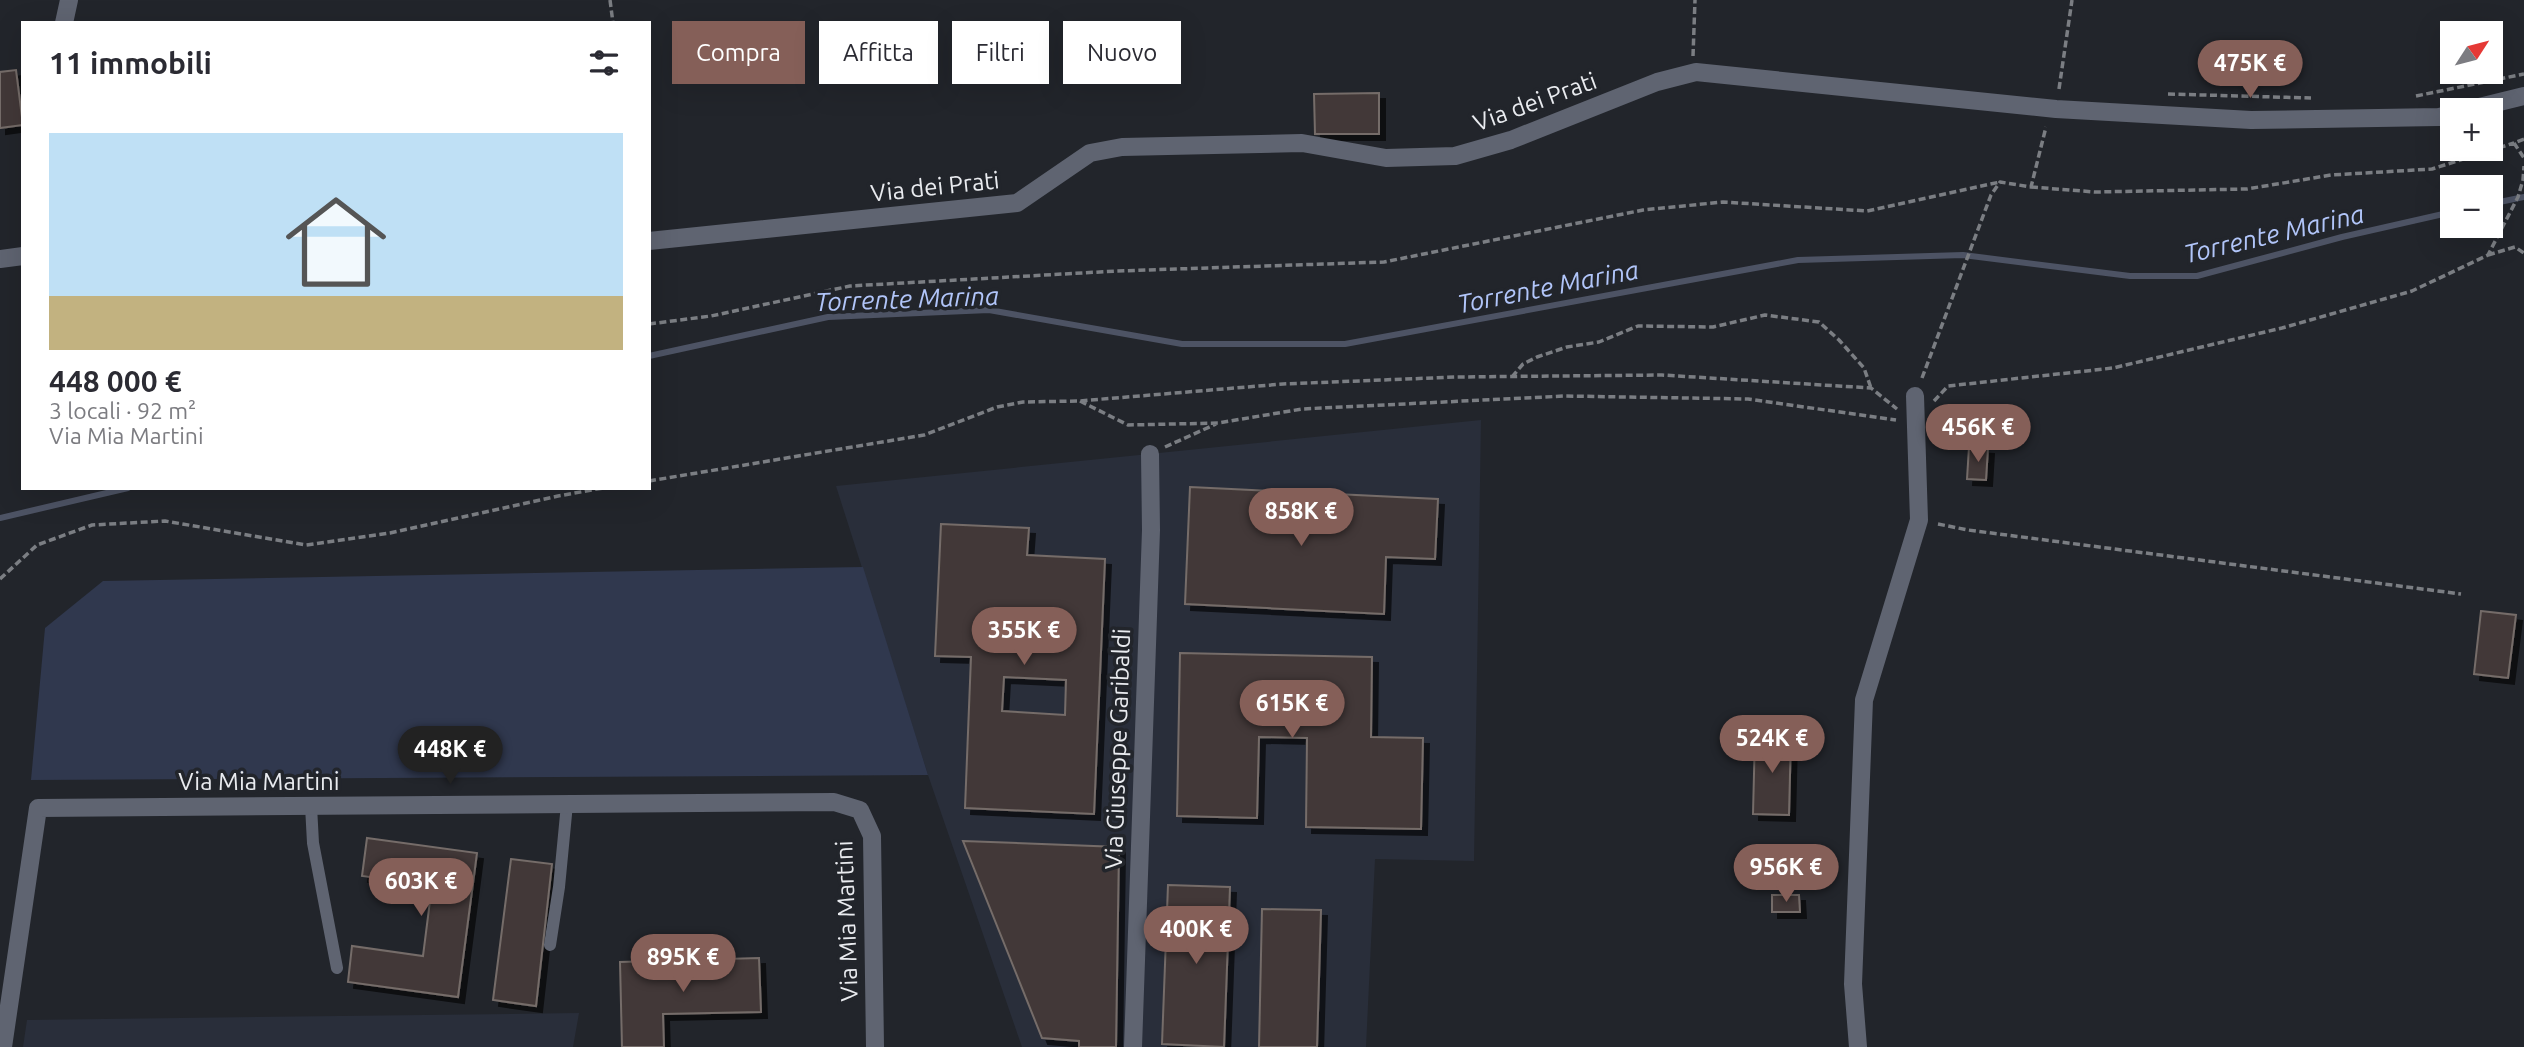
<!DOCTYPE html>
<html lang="it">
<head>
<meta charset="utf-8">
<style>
	:root { --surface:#fff; --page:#f7f7f7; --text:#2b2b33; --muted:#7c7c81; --accent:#855f58 }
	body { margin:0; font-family:Ubuntu,sans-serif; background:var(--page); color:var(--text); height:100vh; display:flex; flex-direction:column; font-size:26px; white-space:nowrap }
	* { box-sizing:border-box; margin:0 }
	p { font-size:23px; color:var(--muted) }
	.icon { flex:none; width:38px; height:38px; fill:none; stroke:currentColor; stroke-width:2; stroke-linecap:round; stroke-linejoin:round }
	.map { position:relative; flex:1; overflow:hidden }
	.side { position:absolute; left:21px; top:21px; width:630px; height:469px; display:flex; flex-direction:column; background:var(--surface); border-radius:0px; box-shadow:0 7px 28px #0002 }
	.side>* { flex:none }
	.hud { position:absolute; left:672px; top:21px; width:665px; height:63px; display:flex; gap:14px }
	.needle { width:46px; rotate:54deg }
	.tools { position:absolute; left:2440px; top:21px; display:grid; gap:14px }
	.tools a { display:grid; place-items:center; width:63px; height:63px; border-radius:0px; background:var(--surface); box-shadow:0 7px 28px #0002; font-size:35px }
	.price { position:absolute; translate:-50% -60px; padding:0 16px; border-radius:24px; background:var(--accent); color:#fff; font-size:23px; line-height:46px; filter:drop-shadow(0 2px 4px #0008) }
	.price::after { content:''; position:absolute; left:50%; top:42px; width:21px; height:16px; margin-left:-10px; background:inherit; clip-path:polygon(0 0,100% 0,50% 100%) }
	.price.selected { background:#222; color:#fff }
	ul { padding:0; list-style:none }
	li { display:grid; align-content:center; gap:14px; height:371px; padding:0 28px }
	li span { display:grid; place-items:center; height:217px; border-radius:0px; color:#555 }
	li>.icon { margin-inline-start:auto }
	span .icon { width:126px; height:126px; fill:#fffc; stroke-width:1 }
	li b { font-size:30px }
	h2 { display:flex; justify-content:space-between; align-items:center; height:84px; padding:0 28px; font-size:30px }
	.chip { padding:0 24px; border-radius:0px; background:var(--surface); box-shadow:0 7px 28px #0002; font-size:24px; line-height:63px }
	.chip.selected { background:var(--accent); color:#fff }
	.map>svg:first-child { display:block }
</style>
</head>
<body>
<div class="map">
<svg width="2524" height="1047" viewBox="0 0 2524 1047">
	<defs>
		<filter id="shadow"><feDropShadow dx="6" dy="6" stdDeviation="0" flood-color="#0009"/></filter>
	</defs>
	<rect width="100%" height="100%" fill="#22252b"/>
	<path fill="#292e3a" d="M1481,420L1474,861L1375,859L1366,1047H1022L928,775L836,486Z
		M579,1013L573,1047H23L27,1020Z"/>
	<path fill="#30384e" d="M863,567L928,775L31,780L45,628L103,581Z"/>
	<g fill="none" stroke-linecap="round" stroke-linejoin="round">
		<path stroke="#4d5364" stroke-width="6" d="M2490,204L2524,197
			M649,356L828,317L989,310L1182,344H1345L1798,260L1963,255L2130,276H2197L2342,237L2452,212
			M0,518L128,488"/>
	</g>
	<path fill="#423937" stroke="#756c69" stroke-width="2" fill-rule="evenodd" filter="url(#shadow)" d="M16,70L23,125L0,128V72Z
		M1379,93V134H1315L1314,94Z
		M1969,447L1988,448L1986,480L1967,479Z
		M1190,487L1438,499L1435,559L1386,557L1384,614L1185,604Z
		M941,524L1029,528L1027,555L1105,559L1094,814L965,808L971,657L935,656ZM1004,677L1066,680L1065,715L1002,711Z
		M2481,611L2516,615L2508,678L2474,674Z
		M1180,653L1372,657L1371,737L1423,738L1421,829L1306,827L1307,738L1259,737L1257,818L1177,816Z
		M1755,734L1791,735L1789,815L1753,814Z
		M367,838L477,853L458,997L348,982L352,946L423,956L432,885L362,876Z
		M963,841L1119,847L1116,1047H1079V1041L1042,1038Z
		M511,859L552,864L536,1006L493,1000Z
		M1168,885L1230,887L1224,1047L1162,1044Z
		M1772,895H1799L1800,912H1772Z
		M1262,909L1321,910L1317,1047H1259Z
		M759,958L761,1012L663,1014L664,1047H622L620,962Z"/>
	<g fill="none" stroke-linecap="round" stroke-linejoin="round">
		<path stroke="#7b7e83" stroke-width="3.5" stroke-dasharray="7 3.5" stroke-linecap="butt" d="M610,0L613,23
			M1693,56L1695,0
			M2059,89L2072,0
			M2168,94L2311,98
			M2416,96L2524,74
			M2524,139L2514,143L2524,158
			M2031,187L2095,192L2247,189L2331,175L2432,169L2514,143
			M2488,255L2515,247L2524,253
			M649,324L711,316L850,286L1117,271L1384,262L1643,210L1723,202L1867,211L2000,182
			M1512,377L1523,364L1537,357L1567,347L1599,342L1638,326L1713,327L1765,315L1819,322L1839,340L1864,368L1871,388
			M1922,378L1991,195L2000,182L2031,187L2046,127
			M1080,401L1128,425L1218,423L1302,409L1565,396L1748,399L1896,420
			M1934,401L1948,386L2113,368L2282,328L2412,291L2488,255L2518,197L2523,180L2524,166
			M1165,447L1216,424
			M649,481L924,435L997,407L1023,402L1079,401L1283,384L1456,377L1662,375L1871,388L1897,409
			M1938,524L1968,530L2461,594
			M0,579L37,545L92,525L165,521L306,545L390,533L558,496L603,488"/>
		<path stroke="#5f6471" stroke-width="12" d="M311,806L313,843L337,968
			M550,945L559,887L567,804"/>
		<path stroke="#5f6471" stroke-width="18" d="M64,23L69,0
			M2467,110L2524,96
			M649,241L1017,203L1090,153L1122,147L1302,143L1386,158L1455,156L1511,140L1657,82L1696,72L2056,109L2251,120L2439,117L2452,114
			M0,259L23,256
			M3,1047L38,808L834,802L860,810L872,836L875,1047
			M1133,1047L1151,530L1150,454
			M1858,1047L1853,984L1864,700L1919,520L1915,396"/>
	</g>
	<g text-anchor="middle" stroke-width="7" stroke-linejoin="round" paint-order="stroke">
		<g font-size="24" fill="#e9ebef" stroke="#22252b">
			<text transform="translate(1535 102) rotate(-20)" y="8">Via dei Prati</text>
			<text transform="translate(935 187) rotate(-6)" y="8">Via dei Prati</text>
			<text transform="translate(1118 749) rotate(-88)" y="8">Via Giuseppe Garibaldi</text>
			<text x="259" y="790">Via Mia Martini</text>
			<text transform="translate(847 921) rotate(-92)" y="8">Via Mia Martini</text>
		</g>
		<g font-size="26" font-style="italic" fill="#b1c5f9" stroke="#22252b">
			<text transform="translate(2274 234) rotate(-13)" y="9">Torrente Marina</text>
			<text transform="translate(1548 287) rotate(-11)" y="9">Torrente Marina</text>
			<text transform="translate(907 299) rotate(-2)" y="9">Torrente Marina</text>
		</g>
	</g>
</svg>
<div class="tools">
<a><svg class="needle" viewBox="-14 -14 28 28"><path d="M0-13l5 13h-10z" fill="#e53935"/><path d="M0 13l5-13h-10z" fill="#7c7c81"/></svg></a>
<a>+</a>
<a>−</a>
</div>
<b class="price" style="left:2250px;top:100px">475K €</b>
<b class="price" style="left:1978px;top:464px">456K €</b>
<b class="price" style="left:1301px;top:548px">858K €</b>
<b class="price" style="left:1024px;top:667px">355K €</b>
<b class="price" style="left:1292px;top:740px">615K €</b>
<b class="price" style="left:1772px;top:775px">524K €</b>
<b class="price selected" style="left:450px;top:786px">448K €</b>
<b class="price" style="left:1786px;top:904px">956K €</b>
<b class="price" style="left:421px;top:918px">603K €</b>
<b class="price" style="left:1196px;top:966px">400K €</b>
<b class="price" style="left:683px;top:994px">895K €</b>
<div class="hud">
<a class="chip selected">Compra</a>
<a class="chip">Affitta</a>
<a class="chip">Filtri</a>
<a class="chip">Nuovo</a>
</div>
<section class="side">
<h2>11 immobili<svg class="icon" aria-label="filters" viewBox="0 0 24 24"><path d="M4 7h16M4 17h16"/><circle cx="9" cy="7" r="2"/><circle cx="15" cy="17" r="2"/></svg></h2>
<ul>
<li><span style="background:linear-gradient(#bfe0f5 75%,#c2b280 0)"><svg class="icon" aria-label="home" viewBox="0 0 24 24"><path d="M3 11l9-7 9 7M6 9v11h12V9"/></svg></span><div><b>448 000 €</b><p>3 locali · 92 m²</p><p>Via Mia Martini</p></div></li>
</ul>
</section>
</div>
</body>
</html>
